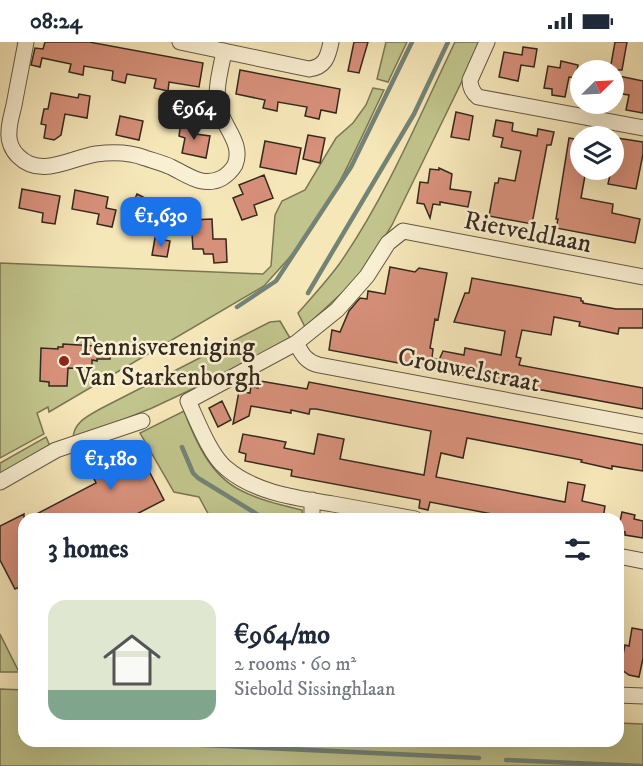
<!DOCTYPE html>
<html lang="en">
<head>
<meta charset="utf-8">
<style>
	:root { --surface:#fff; --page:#f2f2f3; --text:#1f2937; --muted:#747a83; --line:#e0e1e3; --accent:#1a73e8 }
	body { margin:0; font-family:"IM FELL DW Pica",serif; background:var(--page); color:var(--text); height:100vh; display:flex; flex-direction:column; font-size:22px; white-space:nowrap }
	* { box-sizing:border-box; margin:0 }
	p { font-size:20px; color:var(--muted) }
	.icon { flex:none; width:33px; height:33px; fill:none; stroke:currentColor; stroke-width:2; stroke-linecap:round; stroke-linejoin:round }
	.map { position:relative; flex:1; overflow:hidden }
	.side { position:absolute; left:18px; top:471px; width:606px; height:234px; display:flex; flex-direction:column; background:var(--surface); border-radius:18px; box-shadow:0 6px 24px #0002 }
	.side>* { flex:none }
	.needle { width:39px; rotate:66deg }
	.fabs { position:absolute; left:570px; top:18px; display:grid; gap:12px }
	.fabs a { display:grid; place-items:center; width:54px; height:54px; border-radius:50%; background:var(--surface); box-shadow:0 6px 24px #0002; font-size:30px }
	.price { position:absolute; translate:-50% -51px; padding:0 14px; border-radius:12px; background:var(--accent); color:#fff; font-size:20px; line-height:39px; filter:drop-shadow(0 2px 3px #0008) }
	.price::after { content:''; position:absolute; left:50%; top:36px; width:18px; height:14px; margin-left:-9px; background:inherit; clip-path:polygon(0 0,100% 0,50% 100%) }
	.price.on { background:#222; color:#fff }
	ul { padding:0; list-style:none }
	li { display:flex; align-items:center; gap:18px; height:150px; padding:0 30px }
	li+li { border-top:2px solid var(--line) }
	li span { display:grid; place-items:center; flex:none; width:168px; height:120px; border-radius:18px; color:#555 }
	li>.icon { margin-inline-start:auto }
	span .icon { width:72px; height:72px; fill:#fffc; stroke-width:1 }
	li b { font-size:26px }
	h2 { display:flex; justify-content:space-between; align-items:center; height:72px; padding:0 30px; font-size:26px }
	.status { display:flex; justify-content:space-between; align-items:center; height:42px; padding:0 30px; background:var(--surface); direction:ltr }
	.status svg { height:16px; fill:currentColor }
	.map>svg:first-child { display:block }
</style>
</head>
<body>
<div class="status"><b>08:24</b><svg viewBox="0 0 49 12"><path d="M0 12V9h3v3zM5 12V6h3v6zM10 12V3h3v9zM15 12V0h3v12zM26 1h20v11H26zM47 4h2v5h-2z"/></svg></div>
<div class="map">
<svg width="643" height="724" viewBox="0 0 643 724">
	<rect width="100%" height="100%" fill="#f6e7b9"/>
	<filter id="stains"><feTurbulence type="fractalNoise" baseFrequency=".00333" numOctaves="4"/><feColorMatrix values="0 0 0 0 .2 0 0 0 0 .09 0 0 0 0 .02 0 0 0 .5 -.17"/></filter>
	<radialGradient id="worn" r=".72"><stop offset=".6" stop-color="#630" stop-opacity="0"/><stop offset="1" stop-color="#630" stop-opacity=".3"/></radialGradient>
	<path fill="#c1c48c" stroke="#7a7654" stroke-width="1.5" d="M386,0H407L388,40L377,37Z
		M455,0H481L392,183L375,211L358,236L305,285L298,271C312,255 327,239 340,221C387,153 419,75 455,0Z
		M373,46L384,48C359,100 337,153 303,199C291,215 277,229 264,244L49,370L48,365L37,371L44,392L0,416V221L263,232L271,224L275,173L282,159L305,148L336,96L353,81L366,63Z
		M280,279L290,296L250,320L152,366L88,392L73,396C74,380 88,374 100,367L270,280Z
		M184,369C195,398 210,433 240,448C259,458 281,463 302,468L303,477H211L199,455L174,450L140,391Z
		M46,395L50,404L0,432V421Z
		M0,592L19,630H0Z
		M0,647L24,648V699H618V681L643,682V724H0Z"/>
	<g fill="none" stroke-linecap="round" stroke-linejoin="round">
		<path stroke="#738376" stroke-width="4.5" d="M308,251L414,72L448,0
			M237,265L276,239L351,125L412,0
			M182,405L193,431L198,436L265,477
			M21,694H24
			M119,699L479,716
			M506,718L641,724"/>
	</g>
	<path fill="#d7907a" stroke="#34291d" stroke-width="1.5" d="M45,0H89L203,21L199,45L169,40L168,49L154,46L156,37L127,32L125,41L112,38L113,29L84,24L83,33L69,30L71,22L42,16L40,25L31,23L35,6L43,7Z
		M354,0H368L359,31L348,29Z
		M615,0H627L622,28H610Z
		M523,5L537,7L534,25L521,23L518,39L499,35L504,10L522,13Z
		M561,19L578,23L576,36L569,35L565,55L552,53V47L544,46L548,24L560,26Z
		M240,28L340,47L336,71L321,68L319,77L305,74L307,65L278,60L277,69L263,66L265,58L236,52Z
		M614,33L643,39V71L626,68L629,53L614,51Z
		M51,51L78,56L79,52L90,54L87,76L65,72L61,93L54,98L44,96L46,83L41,82L44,67H48Z
		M456,70L473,74L469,98L451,95Z
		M120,74L143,79L139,98L116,93Z
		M496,78L513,81L512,89L537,94L538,87L554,90L551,103H547L532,182L489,174L495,141H498L499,136L515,139L521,109L501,105L503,96L493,94Z
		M181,80L198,83L196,92L210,94L206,116L182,111L185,96L179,94Z
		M308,93L325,96L320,121L303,117Z
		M569,96L580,98V128H586L581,156L613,162L612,171L640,177L635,201L556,186L558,177H556Z
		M617,96L643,100V112L636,147L608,142L611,128H614V114Z
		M265,99L301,106L296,132L260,125Z
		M439,126L452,132L450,147L471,150L468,165L440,160V163L433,162L430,176L424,162L417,161L420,140L428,141L430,127L439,128Z
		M264,133L273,156L254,163L257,173L242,178L233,156L243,152L239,143Z
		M22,147L60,154L55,182L42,180L43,171L19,166Z
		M75,148L108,155L106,166L116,168L112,185L97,182L99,172L72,167Z
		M137,152L165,166L157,183L129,170Z
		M212,177L213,197H226L227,220L214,221L213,212H204L203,207H193L191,178Z
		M155,196L170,199L167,215L152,213Z
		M390,225L415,230L419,226L447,231L438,278L435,277L430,306L433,307L432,316L439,318L443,309L464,313L465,306L501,313L505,289L454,280L465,251H469L472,236L581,256V259H583V261L616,267H643V286H619L618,292L579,284L580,280L554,275L551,293L522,288L516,315L521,316L519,323L643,346V367L329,308L332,288L340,290L349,269L360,256L367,257L368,249L385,252Z
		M63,302L110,305V317H97V319L92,318V327L68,326L67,344H49V340L40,339L41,306L58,307V305H63Z
		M260,339L307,347L309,340L643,403V429L612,424V427L581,420L582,418L467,396L463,416L441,411L436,435L565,460L568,440L585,443L582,459L605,464L603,477H518L430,460L428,468L419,466L420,458L291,434L292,428L245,419L246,412L239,410L243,392L286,400L284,406L314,412L318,392L344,397L340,417L424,433L431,389L316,367H310L309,372L291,368V371L251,364L249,374L233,382L239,349L250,351L251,344L258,346Z
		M222,359L231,378L218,385L209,366Z
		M135,402L164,458L127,477H27L96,441L89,426Z
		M622,470L635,473L634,477L643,479V496L625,493V490L618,489Z
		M24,472V543L15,547L0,518V484Z
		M632,586L643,588V616L639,635L629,633L622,628L618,622L619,617L623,613L625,603L629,604Z"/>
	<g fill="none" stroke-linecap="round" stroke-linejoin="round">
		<g stroke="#645844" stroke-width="17">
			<path id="street" d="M26,0C22,21 18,42 14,63C12,72 9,81 9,90C8,99 12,108 18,114C41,137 70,116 96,112C112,110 130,110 145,116C154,119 163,121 171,125C188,133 203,146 222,136C227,133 232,128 235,123C244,101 222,84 218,63C215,45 221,27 224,9
				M180,0L309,27C325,25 328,15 331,0
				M487,0L470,38C470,45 472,50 478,55L643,86
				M296,301C302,312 306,320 319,323L643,384
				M0,440L56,408L142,379
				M312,458V477
				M415,477C388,472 360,467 333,462C297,456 255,451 226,426C210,413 197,378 188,359L296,301L337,268L367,234L388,201L403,189L643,235
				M618,514L643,519
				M618,653L643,654"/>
		</g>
		<use href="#street" stroke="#f9efd2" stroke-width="15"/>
	</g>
	<circle fill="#8f2418" stroke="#f9efd2" stroke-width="2" cx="64" cy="319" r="6"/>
	<g text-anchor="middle" stroke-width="5" stroke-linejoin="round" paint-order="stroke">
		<g font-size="26" fill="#34291d" stroke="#f9efd2">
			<text transform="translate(528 189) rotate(11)" y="9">Rietveldlaan</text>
			<text transform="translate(469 327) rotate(11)" y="9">Crouwelstraat</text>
		</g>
		<g font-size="26" fill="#34291d" stroke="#f9efd2" text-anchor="start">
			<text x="76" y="313">Tennisvereniging<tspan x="76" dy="30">Van Starkenborgh</tspan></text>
		</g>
	</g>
	<rect width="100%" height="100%" filter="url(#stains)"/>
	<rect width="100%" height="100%" fill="url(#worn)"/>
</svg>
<div class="fabs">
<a><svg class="needle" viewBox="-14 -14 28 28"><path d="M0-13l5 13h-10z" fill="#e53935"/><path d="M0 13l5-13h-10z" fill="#747a83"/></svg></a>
<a><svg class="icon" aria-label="layers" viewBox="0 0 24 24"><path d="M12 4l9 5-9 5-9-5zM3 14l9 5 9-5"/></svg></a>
</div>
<b class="price on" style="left:194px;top:99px">€964</b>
<b class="price" style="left:161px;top:206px">€1,630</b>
<b class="price" style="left:111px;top:449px">€1,180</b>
<section class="side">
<h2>3 homes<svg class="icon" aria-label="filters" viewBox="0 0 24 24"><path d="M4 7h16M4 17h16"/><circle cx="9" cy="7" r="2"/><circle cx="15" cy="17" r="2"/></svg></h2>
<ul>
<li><span style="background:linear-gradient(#dfe7d0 75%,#7fa58c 0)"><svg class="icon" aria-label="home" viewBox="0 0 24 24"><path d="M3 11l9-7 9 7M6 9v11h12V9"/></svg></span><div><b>€964/mo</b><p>2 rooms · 60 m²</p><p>Siebold Sissinghlaan</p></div></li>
</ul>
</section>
</div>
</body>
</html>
